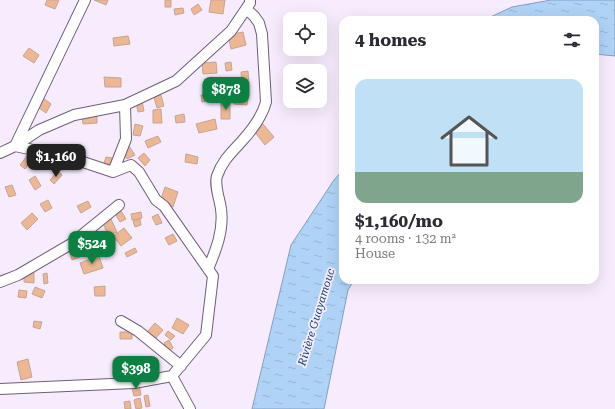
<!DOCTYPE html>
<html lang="en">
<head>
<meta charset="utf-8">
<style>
	:root { --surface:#fff; --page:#f2f2f3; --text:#2b2b33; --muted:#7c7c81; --accent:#0b8043 }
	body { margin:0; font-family:"Roboto Serif",serif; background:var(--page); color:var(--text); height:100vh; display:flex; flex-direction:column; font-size:15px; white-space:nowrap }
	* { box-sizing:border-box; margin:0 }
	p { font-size:13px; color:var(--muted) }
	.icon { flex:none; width:22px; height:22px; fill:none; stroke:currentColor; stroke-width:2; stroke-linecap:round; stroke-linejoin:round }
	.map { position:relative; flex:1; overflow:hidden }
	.details { position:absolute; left:339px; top:16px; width:260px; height:268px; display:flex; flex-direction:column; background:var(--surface); border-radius:12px; box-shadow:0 4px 16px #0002 }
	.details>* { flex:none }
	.fabs { position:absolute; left:283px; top:12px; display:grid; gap:8px }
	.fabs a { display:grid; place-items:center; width:44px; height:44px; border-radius:8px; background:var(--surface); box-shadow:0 4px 16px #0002; font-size:20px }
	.price { position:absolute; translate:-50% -34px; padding:0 9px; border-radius:8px; background:var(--accent); color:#fff; font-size:13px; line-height:26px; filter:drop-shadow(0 1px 2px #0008) }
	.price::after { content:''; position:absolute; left:50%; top:24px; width:12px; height:9px; margin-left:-6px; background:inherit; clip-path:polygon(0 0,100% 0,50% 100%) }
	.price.on { background:#222; color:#fff }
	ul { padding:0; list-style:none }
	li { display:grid; align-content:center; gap:8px; height:212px; padding:0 16px }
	li span { display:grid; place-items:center; height:124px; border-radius:12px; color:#555 }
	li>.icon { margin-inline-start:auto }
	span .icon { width:72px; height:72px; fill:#fffc; stroke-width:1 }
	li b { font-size:17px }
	h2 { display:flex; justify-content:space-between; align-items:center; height:48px; padding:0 16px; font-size:17px }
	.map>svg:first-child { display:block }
</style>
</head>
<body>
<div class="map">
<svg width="615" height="409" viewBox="0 0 615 409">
	<defs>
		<pattern id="water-ripples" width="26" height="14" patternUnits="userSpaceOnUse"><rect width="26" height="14" fill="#afd3f7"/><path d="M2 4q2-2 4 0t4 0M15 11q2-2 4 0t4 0" fill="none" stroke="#97b5d4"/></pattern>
	</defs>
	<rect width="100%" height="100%" fill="#f7ecfd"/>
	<path fill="url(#water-ripples)" stroke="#869eba" d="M551,0H615V56L595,54V20H484L512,7Z
		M343,170V280H354L348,290L324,409H252L291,245L334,180Z"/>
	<path fill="#eeb794" stroke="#c3a593" d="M47,0H59L55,9L45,5Z
		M94,0H108L106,5Z
		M165,0H171V7H165Z
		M211,0H225L223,14L209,12Z
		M198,4L202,10L194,15L191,9Z
		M183,8L184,13L175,15L174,9Z
		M243,32L246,45L231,49L228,35Z
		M128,36L130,44L114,46L113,38Z
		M29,48L39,55L34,63L23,56Z
		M216,62L217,73L203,74L202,63Z
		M231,62L232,70L226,71L225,63Z
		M248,71L249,84L242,85L241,72Z
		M104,77L121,78V87H105Z
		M211,78H217V91H211Z
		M160,92L164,106L157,108L153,94Z
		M211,94L212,100L202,102L201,95Z
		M42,97L51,104L46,113L36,106Z
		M234,97L248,98L247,105L234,104Z
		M142,101L144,111L138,112L136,102Z
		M221,103H230V119H221Z
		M161,109L162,123H153V110Z
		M184,114L185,122L176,123L175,116Z
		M97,115V123L83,124L82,116Z
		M215,119L217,129L199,133L196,124Z
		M135,124L143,126L140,136L133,135Z
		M263,124L274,137L265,145L254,131Z
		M158,136L161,142L148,148L145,141Z
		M129,146L135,155L127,159L121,150Z
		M144,153L150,160L145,166L138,158Z
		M186,154L198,157L197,164L185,162Z
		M27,156L32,160L25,169L20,165Z
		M106,157L112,158L110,165L104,163Z
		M69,159L71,167L60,170L58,163Z
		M58,171L62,175L54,184L50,180Z
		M35,176L41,186L35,190L29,180Z
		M12,185L16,195L9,197L5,187Z
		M165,187L178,192L173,207L160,202Z
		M48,200L52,208L45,212L40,204Z
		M88,201L91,207L81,213L77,206Z
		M121,211L126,219L120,222L116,215Z
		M141,212L142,218L132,220L131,214Z
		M32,213L38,219L27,230L21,223Z
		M158,214L162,223L156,225L152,217Z
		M110,217L117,232L108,235L102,221Z
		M140,219L141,225L135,227L133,221Z
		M124,228L132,238L121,246L113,236Z
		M173,234L177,241L169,245L165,238Z
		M76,247L80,257L72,260L69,249Z
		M135,248L137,252L127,257L125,253Z
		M99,256L103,268L84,274L80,263Z
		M24,271H34V283L24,282Z
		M47,273L48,283L44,284L43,274Z
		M105,286V296H95L94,287Z
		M35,287L45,291L42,298L32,294Z
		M19,290L27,291L26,298L18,297Z
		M177,318L189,325L183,334L172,328Z
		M34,321L42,322L40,329L33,327Z
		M155,323L163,330L155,339L147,332Z
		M168,331L175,336L171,340L165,335Z
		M120,332H132V339H120Z
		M169,340L173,348L168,351L164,343Z
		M28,359L32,377L21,380L17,362Z
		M139,384L141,395L134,396L131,385Z
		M148,395L150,406L146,407L144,396Z
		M140,398L142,408L136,409L134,400Z
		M130,401L131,409H125L124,402Z"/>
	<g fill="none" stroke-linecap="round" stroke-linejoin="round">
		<g stroke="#6e5e77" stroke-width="12">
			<path id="street" d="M0,153L15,146L39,130L74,115L125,105L176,81L231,31L250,3V0
				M113,172L126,139L125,105
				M208,269C216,250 224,230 221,209C220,200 214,185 217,176C222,161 232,152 242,141C252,130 262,117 266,102L262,34L259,23L254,16L246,9
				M0,282L18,275L71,244L119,205
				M121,321L138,331L181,366
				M172,376L190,409
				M0,389L134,383L172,376L206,335L213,276L164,206L156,200L139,172L131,165L113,172L71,158L15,146L85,0"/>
		</g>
		<use href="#street" stroke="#fff" stroke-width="10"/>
	</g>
	<g text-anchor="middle" stroke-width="3.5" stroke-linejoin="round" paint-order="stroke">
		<g font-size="11" font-style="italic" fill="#11436c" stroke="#f7ecfd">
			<text transform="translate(316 317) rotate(-73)" y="4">Rivière Guayamouc</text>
		</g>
	</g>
</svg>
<div class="fabs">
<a><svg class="icon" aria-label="locate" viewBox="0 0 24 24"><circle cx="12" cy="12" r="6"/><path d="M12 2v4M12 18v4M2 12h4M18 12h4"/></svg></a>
<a><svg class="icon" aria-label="layers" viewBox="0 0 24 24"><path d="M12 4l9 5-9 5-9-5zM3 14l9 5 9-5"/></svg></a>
</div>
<b class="price" style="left:226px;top:111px">$878</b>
<b class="price on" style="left:56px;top:178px">$1,160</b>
<b class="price" style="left:92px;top:265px">$524</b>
<b class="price" style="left:136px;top:390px">$398</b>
<section class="details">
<h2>4 homes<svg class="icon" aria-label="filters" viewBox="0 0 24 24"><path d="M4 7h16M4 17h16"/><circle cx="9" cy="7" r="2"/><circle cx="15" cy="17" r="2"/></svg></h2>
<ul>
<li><span style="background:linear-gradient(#bfe0f5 75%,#7fa58c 0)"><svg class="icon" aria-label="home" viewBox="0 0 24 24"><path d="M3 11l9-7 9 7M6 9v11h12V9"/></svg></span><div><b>$1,160/mo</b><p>4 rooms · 132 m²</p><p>House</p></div></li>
</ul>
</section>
</div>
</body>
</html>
